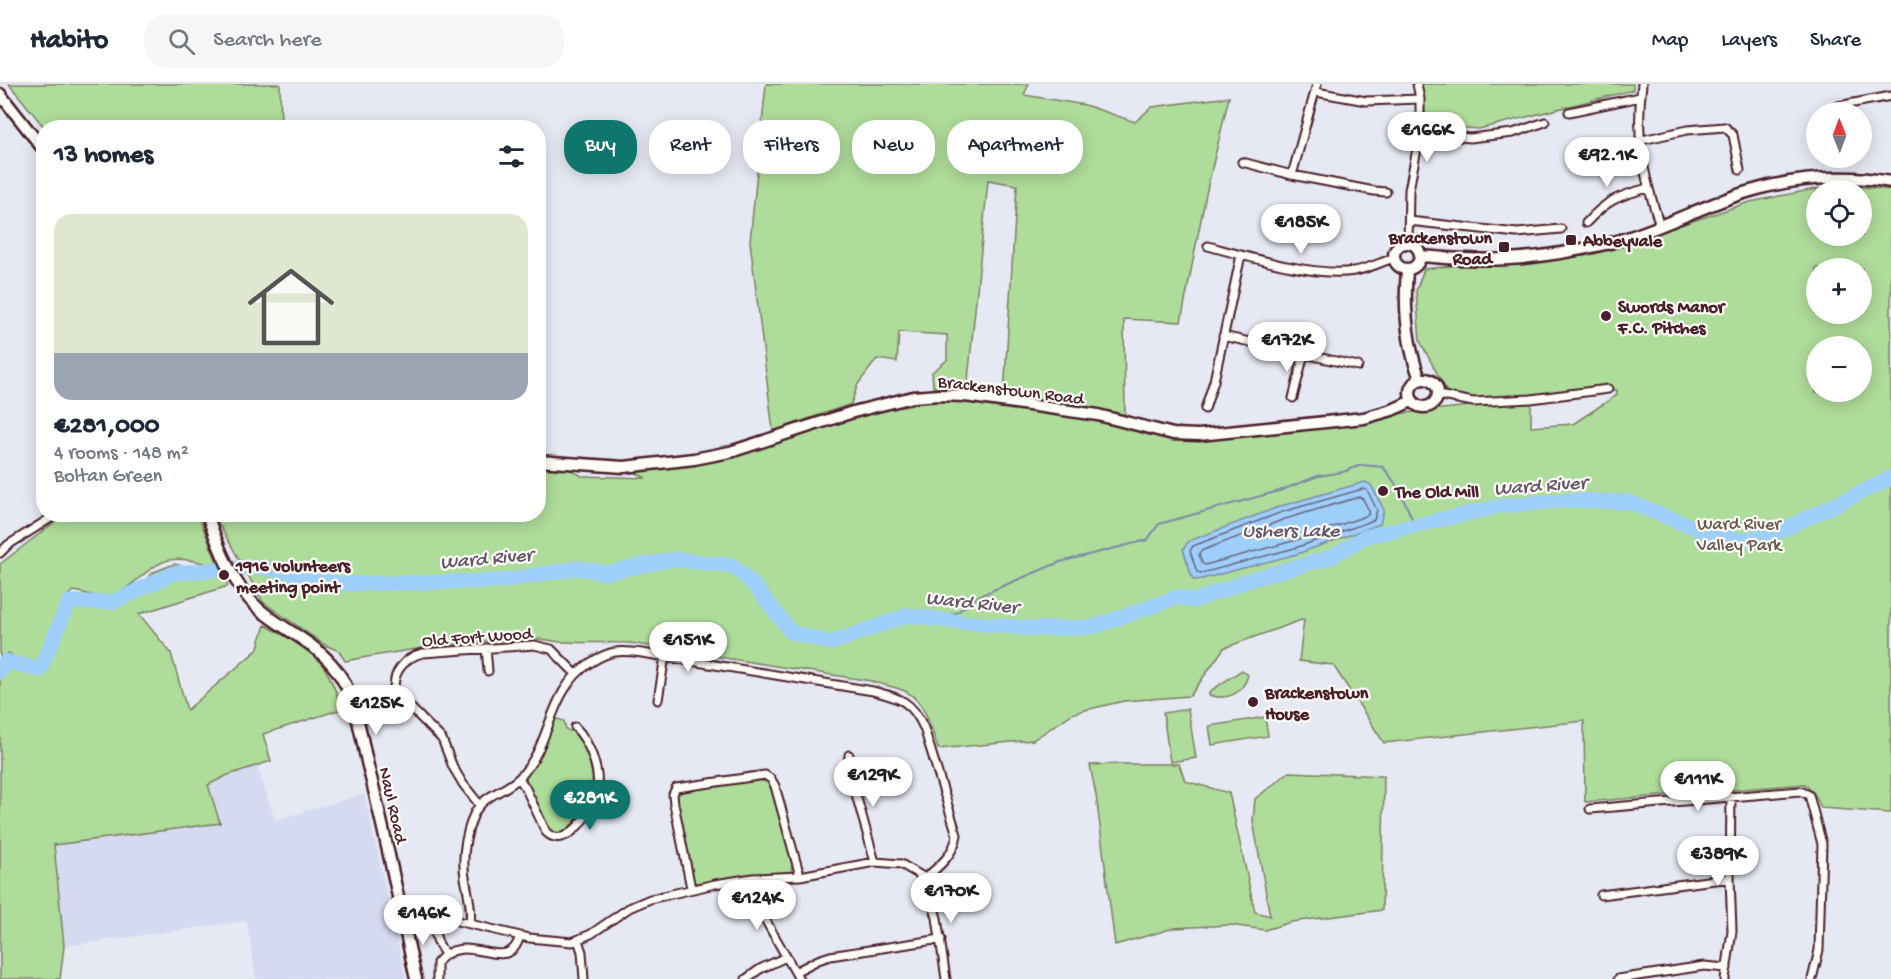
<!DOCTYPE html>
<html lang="en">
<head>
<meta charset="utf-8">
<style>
	:root { --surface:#fff; --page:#f6f6f7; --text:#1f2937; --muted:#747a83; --line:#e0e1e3; --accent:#0f766e }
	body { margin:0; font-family:"Gochi Hand",sans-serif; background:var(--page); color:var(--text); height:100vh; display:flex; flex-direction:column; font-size:22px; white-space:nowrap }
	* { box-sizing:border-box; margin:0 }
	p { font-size:20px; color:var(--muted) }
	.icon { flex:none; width:33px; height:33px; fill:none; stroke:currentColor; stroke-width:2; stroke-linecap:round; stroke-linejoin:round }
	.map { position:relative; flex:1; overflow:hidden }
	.drawer { position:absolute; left:36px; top:36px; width:510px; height:402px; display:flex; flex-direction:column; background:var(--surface); border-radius:24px; box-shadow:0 3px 15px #0003 }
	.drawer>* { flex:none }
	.guide { position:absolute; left:564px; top:36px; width:570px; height:54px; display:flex; gap:12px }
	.needle { width:39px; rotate:359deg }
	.controls { position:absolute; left:1806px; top:18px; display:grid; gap:12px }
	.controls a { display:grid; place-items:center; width:66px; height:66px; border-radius:50%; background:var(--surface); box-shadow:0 3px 15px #0003; font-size:30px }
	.price { position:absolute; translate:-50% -51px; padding:0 14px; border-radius:21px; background:#fff; color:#222; font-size:20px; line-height:39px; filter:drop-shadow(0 2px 3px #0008) }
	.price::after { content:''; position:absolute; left:50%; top:36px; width:18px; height:14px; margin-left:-9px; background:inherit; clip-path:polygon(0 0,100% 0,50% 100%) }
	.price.active { background:var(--accent); color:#fff }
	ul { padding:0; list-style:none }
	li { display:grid; align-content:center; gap:12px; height:318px; padding:0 18px }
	li span { display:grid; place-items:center; height:186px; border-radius:18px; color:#555 }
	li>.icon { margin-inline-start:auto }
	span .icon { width:108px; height:108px; fill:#fffc; stroke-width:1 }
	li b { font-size:26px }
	h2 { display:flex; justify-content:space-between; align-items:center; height:72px; padding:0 18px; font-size:26px }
	.chip { padding:0 21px; border-radius:24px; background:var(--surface); box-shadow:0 3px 15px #0003; font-size:21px; line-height:54px }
	.chip.active { background:var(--accent); color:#fff }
	header { display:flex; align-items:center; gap:36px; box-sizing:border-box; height:84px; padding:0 30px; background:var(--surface); border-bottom:2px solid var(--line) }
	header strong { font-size:28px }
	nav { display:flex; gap:33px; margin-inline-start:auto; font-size:21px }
	.search { width:420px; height:54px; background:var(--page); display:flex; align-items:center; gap:15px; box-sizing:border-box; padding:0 21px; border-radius:24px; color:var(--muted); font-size:22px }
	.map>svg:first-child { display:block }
</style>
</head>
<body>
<header>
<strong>Habito</strong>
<div class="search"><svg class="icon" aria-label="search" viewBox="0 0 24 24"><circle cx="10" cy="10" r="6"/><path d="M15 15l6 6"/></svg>Search here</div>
<nav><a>Map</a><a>Layers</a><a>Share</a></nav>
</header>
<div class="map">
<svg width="1891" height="895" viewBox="0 0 1891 895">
	<rect width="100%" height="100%" fill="#e6e8f3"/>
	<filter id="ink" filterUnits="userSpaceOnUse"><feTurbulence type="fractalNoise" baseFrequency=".0167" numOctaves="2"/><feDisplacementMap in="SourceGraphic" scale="12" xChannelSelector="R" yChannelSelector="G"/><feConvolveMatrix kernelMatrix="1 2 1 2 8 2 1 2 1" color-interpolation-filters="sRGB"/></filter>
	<g filter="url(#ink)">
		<path fill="#d6daf1" d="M257,682L275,736L364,710L406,895H256L247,837L64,862L54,761L219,739L208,701L228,691Z"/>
		<path fill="#aedc9a" stroke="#7c7e62" stroke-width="1.5" fill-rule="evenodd" d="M9,0H280L281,43H44Z
			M766,0H1029L1024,11L1085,21L1135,38L1152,23L1229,13L1206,110L1181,238L1124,235L1125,331L1004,311L1017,101L988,96L967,306L933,303L932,288L947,276V251L899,248L897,278L877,275L858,300L851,320L773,347L750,157Z
			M1422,0H1633V6L1479,45L1426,41Z
			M1830,102H1854L1891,106V729L1821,724L1815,711L1805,700L1585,718L1584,637L1384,659L1333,581L1299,577L1304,535L1224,564L1190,612L1124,617L1081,627L1072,630L1033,656L938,665C932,646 926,619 907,608C897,603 882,601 871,597L630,559C608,558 587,559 565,558C554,558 544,554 533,555C470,556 408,565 345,577L339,567L325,561L263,518L214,431L538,430L539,382L569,385L582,392L646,394L624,383L725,369L913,313L1010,319L1173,350L1240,347L1516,317L1473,318L1449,312L1420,257L1416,207L1424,185L1451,182L1519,181L1594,170L1750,118ZM1816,106H1862V152H1816ZM1816,184H1862V230H1816ZM1816,262H1862V308H1816ZM1617,306V311L1573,340L1531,343V315Z
			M64,431H198L219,483C203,479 185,473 169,476C144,482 125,516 101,513C92,512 83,508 73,507L65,514L38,576L27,582L9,569L0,573V480Z
			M174,480L223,491L228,502L139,530L171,569L187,626L257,566L265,541C314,568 324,570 342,625L263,650L271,677L228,691L208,701L220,739L54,761L64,862L60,895H0V594L5,584C18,583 21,591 38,589L58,556L70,522L75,515L110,520L127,514L154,488Z
			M1242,586L1248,591C1243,610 1227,617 1209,611V608Z
			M1188,625L1196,674L1170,678L1163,629Z
			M1265,633L1268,652L1212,661L1209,642Z
			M554,634L564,637L566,645L569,647L576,646C597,690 604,716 562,749L552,748L547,744L526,695L541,666Z
			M1118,680H1179L1185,697L1229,709L1255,828L1270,832L1253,737L1255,715L1289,688L1384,692L1382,826L1291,838L1265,846L1230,841L1174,844L1115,861L1096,711L1090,681Z
			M754,696L768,698L772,708L792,779L791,788L787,791L743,792L696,799L693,797L676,719L677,711L686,706Z"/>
		<path fill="#9dcffa" stroke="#7c89a7" stroke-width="1.5" d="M1365,398L1371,401L1384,426L1380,440L1297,470L1202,495L1193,496L1183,465L1189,457L1281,422Z"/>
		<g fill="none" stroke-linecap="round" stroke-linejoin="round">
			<path stroke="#6b657e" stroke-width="1.5" d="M1363,405L1367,406L1377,426L1374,436L1295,464L1202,489L1197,488L1190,467L1193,462L1282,428Z
				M1359,413L1363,415L1369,427L1368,431L1360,434L1293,457L1205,481L1202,479L1199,470L1201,467L1285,435Z"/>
			<path stroke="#7c89a7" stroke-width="2" d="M933,535L956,529L979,512L1060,478L1147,456L1159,440L1279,407L1318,392L1343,388L1361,381L1383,383C1402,405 1403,418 1416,442"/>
			<path stroke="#9dcffa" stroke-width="15" d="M0,588L6,577L40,586L69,518H113L174,489L253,483L296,489L339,500L501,497L578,484L606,489L672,475L733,482L754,501L791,548L831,559L908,531L950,537L1035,545L1093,543L1178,513L1194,517L1252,495L1332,473L1364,453L1501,422L1569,416L1629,418L1716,452L1745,456L1780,447L1891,394"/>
			<g stroke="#4a1f2b" stroke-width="11">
				<path id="street" d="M1642,0C1635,56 1643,89 1660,142
					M1316,8L1366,17L1420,15
					M1569,28L1640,13
					M1826,28L1838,22L1891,12
					M1420,49L1470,54L1513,49L1545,38
					M1638,57L1687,46L1725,43L1733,51L1740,86
					M1242,78L1292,91L1374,107L1386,108
					M1292,91L1317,0
					M1409,137L1517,149L1561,145
					M1586,139C1607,116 1618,112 1648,104
					M1408,159L1409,106L1420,49V15L1417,0
					M1208,162C1245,172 1318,194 1354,187C1368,185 1381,178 1394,174
					M1223,252L1358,282
					M1438,311L1473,318L1531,315L1608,305
					M1293,314L1304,270
					M1205,325L1214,297L1241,171
					M0,469L8,461L57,430
					M486,564L488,587
					M658,616L665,572
					M849,671L848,682L875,778
					M519,694L526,705L546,748C567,769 594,724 597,706C600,685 589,657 575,643
					M479,720L463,700L453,683L442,655L395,608C391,589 405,573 423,569L534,561L551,565L576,590
					M1590,725L1800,707L1809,711L1822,760L1819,866L1812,895
					M753,794L762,830L799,895
					M925,794L937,834L946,895
					M691,804L674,720L673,710L676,704L765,691L771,695L775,702L800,792
					M1601,811L1730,794
					M435,834C434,849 436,858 445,870
					M403,836L426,833L453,836L529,854L572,858L591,850L629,824L650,815L715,800L753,794L800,792L875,778L901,780L925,794
					M470,839C472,824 468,810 465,794C462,774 465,754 472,735C481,710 502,710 519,694C553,661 546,608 590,579C610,566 619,566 642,569L873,607C900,614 912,617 924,644L957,751C954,770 940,782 925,794
					M578,856L582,868L584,895
					M795,888L818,876L830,872L941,855
					M437,895V879C466,842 508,895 520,852
					M746,895L760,885L786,873
					M1618,895L1704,882L1727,884
					M1725,895L1732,847L1730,794L1731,712"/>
			</g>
			<g stroke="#4a1f2b" stroke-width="15">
				<path id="secondary" d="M0,10L44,66
					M1394 172a13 13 0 1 1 26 0a13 13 0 1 1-26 0Z
					M1420,172C1436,173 1451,175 1466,175C1514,178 1564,170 1610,159C1657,147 1701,122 1747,108C1793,94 1843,90 1891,98
					M1407,186C1404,221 1407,261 1420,295
					M1410 309a14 14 0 1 1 28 0a14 14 0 1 1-28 0Z
					M538,377L624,383L694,375L730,368L853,328L913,313L939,311L965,312L1098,331L1173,350L1199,351L1364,334L1392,326L1412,317
					M207,430C218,463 233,502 259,525C285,547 317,559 337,587C357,614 360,650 368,682C386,752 400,824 416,895"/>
			</g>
			<use href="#street" stroke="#fdfcf7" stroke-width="7"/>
			<use href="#secondary" stroke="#fdfcf7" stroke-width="10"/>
		</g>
	</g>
	<g fill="#4a1f2b" stroke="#fdfcf7" stroke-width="2">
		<rect x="1565" y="150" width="12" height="12" rx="3"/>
		<rect x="1498" y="157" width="12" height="12" rx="3"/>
		<circle cx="1606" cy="232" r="6"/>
		<circle cx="1383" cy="407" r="6"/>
		<circle cx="224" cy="491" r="6"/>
		<circle cx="1253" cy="618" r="6"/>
	</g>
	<g text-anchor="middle" stroke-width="4.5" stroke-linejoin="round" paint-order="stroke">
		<g font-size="18" font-weight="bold" fill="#4a1f2b" stroke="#fdfcf7" text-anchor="start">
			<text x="1492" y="159" text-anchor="end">Brackenstown<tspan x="1492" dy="21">Road</tspan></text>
			<text x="1583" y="162">Abbeyvale</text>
			<text x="1618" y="228">Swords Manor<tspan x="1618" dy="21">F.C. Pitches</tspan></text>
			<text x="1395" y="413">The Old Mill</text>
			<text x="236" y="487">1916 volunteers<tspan x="236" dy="21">meeting point</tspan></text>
			<text x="1265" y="614">Brackenstown<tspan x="1265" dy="21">House</tspan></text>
		</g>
		<g font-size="18" fill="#4a1f2b" stroke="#fdfcf7">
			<text transform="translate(1011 305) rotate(7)" y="6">Brackenstown Road</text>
			<text transform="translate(477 552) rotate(-4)" y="6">Old Fort Wood</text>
			<text transform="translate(394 721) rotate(77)" y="6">Naul Road</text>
		</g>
		<g font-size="18" fill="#68584c" stroke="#fdfcf7">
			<text x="1739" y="445">Ward River<tspan x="1739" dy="21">Valley Park</tspan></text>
		</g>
		<g font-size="20" font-style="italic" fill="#635469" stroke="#fdfcf7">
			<text transform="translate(1540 400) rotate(-4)" y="7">Ward River</text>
			<text x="1291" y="452">Ushers Lake</text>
			<text transform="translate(486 473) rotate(-5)" y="7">Ward River</text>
			<text transform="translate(972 517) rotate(6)" y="7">Ward River</text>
		</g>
	</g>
</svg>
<div class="controls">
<a><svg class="needle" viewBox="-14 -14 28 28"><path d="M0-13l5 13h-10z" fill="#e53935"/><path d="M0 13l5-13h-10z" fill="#747a83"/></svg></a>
<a><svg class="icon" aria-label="locate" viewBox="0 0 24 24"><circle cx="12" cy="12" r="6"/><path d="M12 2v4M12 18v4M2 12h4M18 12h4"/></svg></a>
<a>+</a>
<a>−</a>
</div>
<b class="price" style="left:1427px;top:79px">€166K</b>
<b class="price" style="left:1607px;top:104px">€92.1K</b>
<b class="price" style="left:1301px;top:171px">€185K</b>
<b class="price" style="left:1287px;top:289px">€172K</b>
<b class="price" style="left:688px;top:589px">€151K</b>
<b class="price" style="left:376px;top:652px">€125K</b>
<b class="price" style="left:873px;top:724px">€129K</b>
<b class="price" style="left:1698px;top:728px">€111K</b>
<b class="price active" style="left:590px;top:747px">€281K</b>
<b class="price" style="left:1718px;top:803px">€389K</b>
<b class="price" style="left:951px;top:840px">€170K</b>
<b class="price" style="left:757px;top:847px">€124K</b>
<b class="price" style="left:423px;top:862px">€146K</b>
<div class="guide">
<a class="chip active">Buy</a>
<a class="chip">Rent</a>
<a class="chip">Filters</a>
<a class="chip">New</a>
<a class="chip">Apartment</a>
</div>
<section class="drawer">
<h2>13 homes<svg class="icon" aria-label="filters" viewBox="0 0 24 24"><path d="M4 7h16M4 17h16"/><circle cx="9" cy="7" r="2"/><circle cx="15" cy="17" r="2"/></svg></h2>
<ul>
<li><span style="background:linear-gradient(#dfe7d0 75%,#9aa5b1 0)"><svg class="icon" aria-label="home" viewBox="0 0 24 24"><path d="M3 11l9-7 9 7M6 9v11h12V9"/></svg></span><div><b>€281,000</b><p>4 rooms · 148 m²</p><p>Boltan Green</p></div></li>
</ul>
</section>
</div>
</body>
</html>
